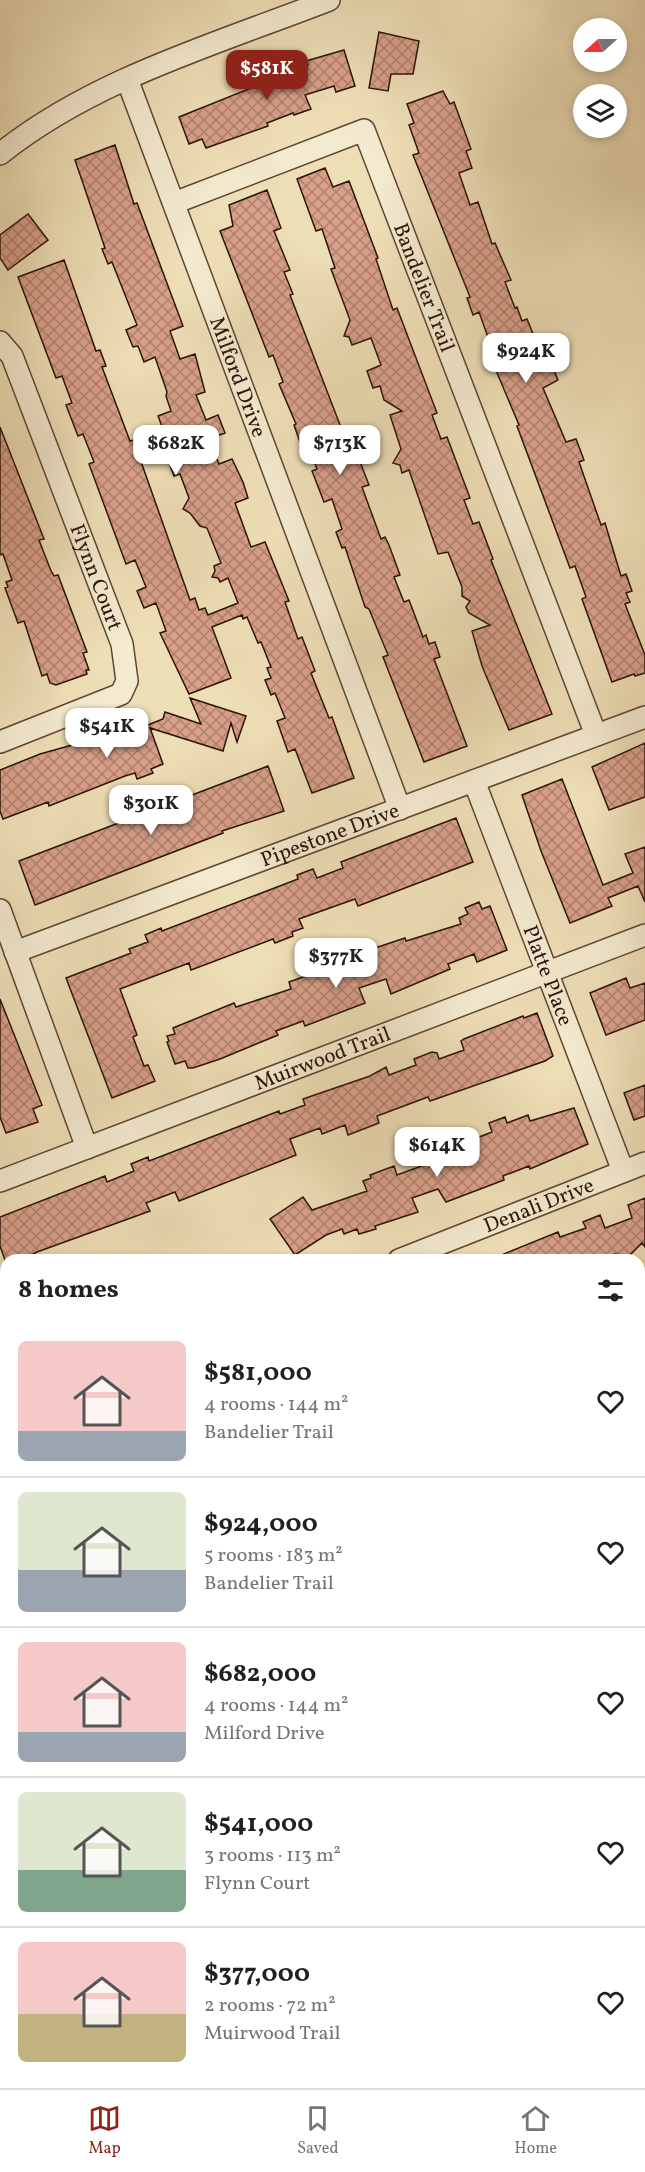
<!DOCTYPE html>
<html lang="en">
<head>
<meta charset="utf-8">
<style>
	:root { --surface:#fff; --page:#f6f6f6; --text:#202124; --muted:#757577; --line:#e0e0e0; --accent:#8f2418 }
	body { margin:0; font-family:Vollkorn,serif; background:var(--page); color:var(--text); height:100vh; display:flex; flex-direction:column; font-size:22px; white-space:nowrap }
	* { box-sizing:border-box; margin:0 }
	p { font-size:20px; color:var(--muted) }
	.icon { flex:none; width:33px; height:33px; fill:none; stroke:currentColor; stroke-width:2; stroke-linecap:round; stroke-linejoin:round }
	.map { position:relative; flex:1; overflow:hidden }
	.details { position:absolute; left:0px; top:1254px; width:645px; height:834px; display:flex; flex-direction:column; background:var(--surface); border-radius:18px 18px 0 0; box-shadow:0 3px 9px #0003 }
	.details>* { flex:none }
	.needle { width:39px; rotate:249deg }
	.tools { position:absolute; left:573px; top:18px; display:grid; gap:12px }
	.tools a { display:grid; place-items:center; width:54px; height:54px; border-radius:50%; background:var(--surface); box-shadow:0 3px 9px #0003; font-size:30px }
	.price { position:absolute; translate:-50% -51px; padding:0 14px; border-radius:12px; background:#fff; color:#222; font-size:20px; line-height:39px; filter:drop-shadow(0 2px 3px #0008) }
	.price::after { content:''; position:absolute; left:50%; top:36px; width:18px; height:14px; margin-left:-9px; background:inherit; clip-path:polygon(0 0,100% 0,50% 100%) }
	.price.active { background:var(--accent); color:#fff }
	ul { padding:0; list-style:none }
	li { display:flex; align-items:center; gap:18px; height:150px; padding:0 18px }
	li+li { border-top:2px solid var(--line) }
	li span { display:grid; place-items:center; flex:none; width:168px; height:120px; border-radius:9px; color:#555 }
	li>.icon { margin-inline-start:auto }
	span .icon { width:72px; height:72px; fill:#fffc; stroke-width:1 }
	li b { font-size:26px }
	h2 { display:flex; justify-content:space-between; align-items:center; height:72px; padding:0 18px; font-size:26px }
	.menu { display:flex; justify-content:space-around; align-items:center; height:84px; border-top:2px solid var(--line); background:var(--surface); font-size:16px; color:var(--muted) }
	.menu a { display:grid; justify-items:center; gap:3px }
	.menu .active { color:var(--accent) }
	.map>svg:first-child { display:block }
</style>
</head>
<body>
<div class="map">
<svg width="645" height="2088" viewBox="0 0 645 2088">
	<defs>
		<pattern id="building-cross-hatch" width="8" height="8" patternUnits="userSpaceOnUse" patternTransform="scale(1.5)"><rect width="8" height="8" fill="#d89f89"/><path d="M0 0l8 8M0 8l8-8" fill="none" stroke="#af806e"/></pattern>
	</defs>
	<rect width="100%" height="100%" fill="#eedeb6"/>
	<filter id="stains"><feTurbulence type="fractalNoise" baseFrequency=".00333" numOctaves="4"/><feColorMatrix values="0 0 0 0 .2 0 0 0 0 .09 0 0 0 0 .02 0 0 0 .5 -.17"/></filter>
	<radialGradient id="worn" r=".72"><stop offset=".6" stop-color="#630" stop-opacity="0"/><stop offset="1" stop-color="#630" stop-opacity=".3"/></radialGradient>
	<path fill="url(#building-cross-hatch)" stroke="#2b130a" stroke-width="1.5" d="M379,32L419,41L413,74H391L388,91L369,88Z
		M344,50L355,86L336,92L334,86L305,95L311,109L294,115L293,113L267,123L268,126L206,148L202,139L189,144L179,117L308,65L306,61Z
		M443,91L450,104L454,102L471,149L466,151L472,168L459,173L470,205L478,202L492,244L495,243L511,280L505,282L515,308L517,307L522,321L527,319L544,361L558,367L555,373L558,380L543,388L566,442L576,439L584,460L579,462L601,525L605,523L621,576L626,574L632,591L626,593L630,602L625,604L645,655V673L635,676L634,674L612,682L582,599L586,597L575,566L570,568L517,426L519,425L484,342L489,340L479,312L473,315L467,298L470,297L413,155L419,153L409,125L414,123L407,104Z
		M115,145L134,204L137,203L183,326L170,331L180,359L195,354L205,392L196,395L206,420L218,415L225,433L209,439L219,464L232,459L243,482L248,498L235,503L251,547L265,542L289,601L285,602L298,639L302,637L315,671L311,673L329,718L332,717L354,778L312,793L295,749L288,752L277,721L285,718L275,693L271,695L265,680L271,678L267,668L271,667L261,642L258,643L247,617L243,619L242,615L212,627L231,678L189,694L160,633L166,631L156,603L144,608L137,591L146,587L135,560L126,564L89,464L94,462L83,434L78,436L66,405L72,403L62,376L56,378L18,277L64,260L96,351L100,350L106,366L102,367L130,441L134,440L139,456L190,600L195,598L199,610L205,608L208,615L238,603L228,578L220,582L218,578L212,577L215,571L214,566L221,563L207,528L200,526L190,513L183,509L189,498L180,474L174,476L168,460L174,458L158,416L171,411L166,396L167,392L155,357L144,362L138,346L133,347L126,330L137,325L112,262L108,264L102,249L105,248L75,160Z
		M325,168L333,187L349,181L378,258L376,259L393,310L397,308L437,413L432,415L441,439L447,437L470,498L464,500L473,524L479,522L493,559L491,560L552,714L509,730L482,666L472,631L490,625L469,613L466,607L470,601L462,596V587L448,552L438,554L409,470L402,473L400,465L393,463L401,449L390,415L402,411L384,400L380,386L373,388L367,371L381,365L371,338L352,345L349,337L344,336L350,320L331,269L335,268L322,229L316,231L297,179Z
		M267,190L281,228L274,231L290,270L284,272L293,294L290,295L352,456L357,454L369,485L362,487L381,539L385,537L389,545L400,575L394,577L404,602L409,600L423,637L426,635L429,644L435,642L440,657L434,659L467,746L424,762L383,657L388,655L369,609L365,607L345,547L342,548L336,532L342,529L332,499L324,502L312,471L317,469L306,439L300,442L294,425L296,424L279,384L283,382L273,355L269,357L220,231L233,226L229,205Z
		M28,214L48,240L8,270L0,258V235Z
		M0,427L44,539L39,540L51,571L54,576L58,575L87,652L83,653L89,670H86L87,674L56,685L50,683L47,674L42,676L24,621L18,623L5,588L8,587L6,582L12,580L3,554L0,555Z
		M190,698L246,716L237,742L231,723L223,751L150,728L163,764L151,769L153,773L137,779L135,773L125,776L49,806L48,802L3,819L0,811V770L40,754L83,742L82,740L99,733L101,739L145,726L163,719L165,712L201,724Z
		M645,743V797L609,810L592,767Z
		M268,766L284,811L222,831L223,833L35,905L19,861Z
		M562,779L603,885L633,873L625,854L645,847V902L638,886L608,898L612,906L570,923L541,851L522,795Z
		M456,818L473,862L358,906L355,899L299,919L303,928L292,932L293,936L275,943L273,939L191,970L189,963L120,989L137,1035L133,1037L144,1066L148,1065L155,1081L112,1098L66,978L131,953L129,949L148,942L145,935L161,928L162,931L298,879L297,875L313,869L317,878L343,868L341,862Z
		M479,902L482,909L490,906L507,950L477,962L474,954L448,964L450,969L391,994L386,979L359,988L365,1003L305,1026L303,1021L276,1031L278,1035L220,1059L193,1068H188L185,1061L175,1064L167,1042L169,1041L167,1036L175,1034L173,1028L234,1003L236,1007L291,989L289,982L331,967L330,963L405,938L406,941L461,924L459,918L468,914L465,908Z
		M626,978L630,988L645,983V1020L606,1035L590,993Z
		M0,999L42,1105L33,1109L38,1122L6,1133L0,1117Z
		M537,1013L553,1056L545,1061L430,1101L428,1097L377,1116L379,1123L348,1135L345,1125L322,1134L320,1128L290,1139L296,1155L179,1201L175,1192L146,1203L150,1211L37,1252L27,1257L28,1260H5L0,1246V1217L105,1176L107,1182L134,1171L131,1164L148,1157L149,1161L279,1111L280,1114L305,1105L303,1099L370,1076L386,1067L389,1075L416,1065L414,1059L432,1052L437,1053L439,1059L464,1050L461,1041L464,1039L523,1016L524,1018Z
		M645,1085V1116L634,1120L624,1093Z
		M574,1108L588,1144L530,1169L529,1166L503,1176L504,1180L446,1202L438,1189L412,1198L418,1212L375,1226L376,1229L359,1234L357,1229L344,1234L342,1229L326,1235L295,1255L270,1219L303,1197L312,1210L367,1191L363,1181L371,1178L370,1175L394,1166L397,1175L430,1163L435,1154L492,1132L489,1123L505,1117L507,1123L528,1115L530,1121Z
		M645,1198V1247L642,1243L629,1256L615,1254L599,1260H489L558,1232L560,1237L586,1228L583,1222L600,1215L605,1228L632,1218L628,1205Z"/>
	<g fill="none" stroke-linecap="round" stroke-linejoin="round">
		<g stroke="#5c4635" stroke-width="24">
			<g id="minor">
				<path id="s1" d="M127,79L400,809"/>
				<path d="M0,154C93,79 219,43 329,0"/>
				<path id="s2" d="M174,203L364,130L596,735"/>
				<path id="s3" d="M0,342L12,356L122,644L127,681L121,694L0,742"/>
				<path id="s4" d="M474,781L623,1171"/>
				<path d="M0,910L87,1148"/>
				<path id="s5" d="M15,952L645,717"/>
				<path id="s6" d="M0,1181L645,935"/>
				<path id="s7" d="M399,1260L645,1163"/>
				<path d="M639,1389L645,1386"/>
				<path d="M0,1403L6,1401"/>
				<path d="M0,1595L6,1610"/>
				<path d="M639,1633H645"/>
				<path d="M0,1963L6,1975"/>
				<path d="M224,2082L227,2088"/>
				<path d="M564,2082L566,2088"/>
				<path d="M122,2088L137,2082"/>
			</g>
		</g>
		<g stroke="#2b130a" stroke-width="30">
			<path id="major" d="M639,2033L645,2031
				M493,2088L509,2082
				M636,2088L645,2085"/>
		</g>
		<use href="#minor" stroke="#f4ead0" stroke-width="21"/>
		<use href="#major" stroke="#e7bf7b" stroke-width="27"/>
	</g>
	<g text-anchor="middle" stroke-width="5" stroke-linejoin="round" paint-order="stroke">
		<g font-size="21" fill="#2b130a" stroke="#f4ead0">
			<text dy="7" stroke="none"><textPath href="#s2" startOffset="372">Bandelier Trail</textPath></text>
			<text dy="7" stroke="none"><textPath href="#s1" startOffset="318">Milford Drive</textPath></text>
			<text dy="7" stroke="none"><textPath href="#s3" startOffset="255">Flynn Court</textPath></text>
			<text dy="7" stroke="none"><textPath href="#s5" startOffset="336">Pipestone Drive</textPath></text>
			<text dy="7" stroke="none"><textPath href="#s4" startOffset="208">Platte Place</textPath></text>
			<text dy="7" stroke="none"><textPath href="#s6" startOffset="345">Muirwood Trail</textPath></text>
			<text dy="7" stroke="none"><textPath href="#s7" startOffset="150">Denali Drive</textPath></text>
		</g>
	</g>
	<rect width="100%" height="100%" filter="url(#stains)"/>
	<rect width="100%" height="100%" fill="url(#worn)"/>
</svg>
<div class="tools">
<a><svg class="needle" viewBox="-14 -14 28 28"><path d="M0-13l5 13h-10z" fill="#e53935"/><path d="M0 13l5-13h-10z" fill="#757577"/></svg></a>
<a><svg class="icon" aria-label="layers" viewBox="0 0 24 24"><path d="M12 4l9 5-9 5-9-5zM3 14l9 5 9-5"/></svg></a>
</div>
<b class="price active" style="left:267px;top:101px">$581K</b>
<b class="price" style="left:526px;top:384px">$924K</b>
<b class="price" style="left:176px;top:476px">$682K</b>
<b class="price" style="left:340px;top:476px">$713K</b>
<b class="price" style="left:107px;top:759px">$541K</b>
<b class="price" style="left:151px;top:836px">$301K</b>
<b class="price" style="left:336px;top:989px">$377K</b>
<b class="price" style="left:437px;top:1178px">$614K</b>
<section class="details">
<h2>8 homes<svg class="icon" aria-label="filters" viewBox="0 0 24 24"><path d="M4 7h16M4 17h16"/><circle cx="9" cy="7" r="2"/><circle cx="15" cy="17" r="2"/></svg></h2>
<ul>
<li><span style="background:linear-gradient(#f6c9c9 75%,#9aa5b1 0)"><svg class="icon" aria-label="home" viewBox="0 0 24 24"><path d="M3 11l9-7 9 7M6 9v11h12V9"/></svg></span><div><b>$581,000</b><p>4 rooms · 144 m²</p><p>Bandelier Trail</p></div><svg class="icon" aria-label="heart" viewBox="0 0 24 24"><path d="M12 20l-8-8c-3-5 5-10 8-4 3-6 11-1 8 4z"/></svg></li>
<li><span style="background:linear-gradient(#dfe7d0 65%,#9aa5b1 0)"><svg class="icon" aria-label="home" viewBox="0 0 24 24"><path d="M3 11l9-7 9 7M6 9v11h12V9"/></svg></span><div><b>$924,000</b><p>5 rooms · 183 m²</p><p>Bandelier Trail</p></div><svg class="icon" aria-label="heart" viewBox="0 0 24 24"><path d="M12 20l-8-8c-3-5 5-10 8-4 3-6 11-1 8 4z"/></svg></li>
<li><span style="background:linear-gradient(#f6c9c9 75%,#9aa5b1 0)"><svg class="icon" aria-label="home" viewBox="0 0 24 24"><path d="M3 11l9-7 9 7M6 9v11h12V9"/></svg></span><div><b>$682,000</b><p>4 rooms · 144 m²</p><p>Milford Drive</p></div><svg class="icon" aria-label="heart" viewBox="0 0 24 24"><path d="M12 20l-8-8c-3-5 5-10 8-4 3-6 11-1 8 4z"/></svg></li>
<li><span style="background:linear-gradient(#dfe7d0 65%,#7fa58c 0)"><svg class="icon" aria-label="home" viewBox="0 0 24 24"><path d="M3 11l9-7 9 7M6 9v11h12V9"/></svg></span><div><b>$541,000</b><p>3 rooms · 113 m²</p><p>Flynn Court</p></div><svg class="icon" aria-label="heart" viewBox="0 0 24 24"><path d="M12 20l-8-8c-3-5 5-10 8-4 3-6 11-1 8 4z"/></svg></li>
<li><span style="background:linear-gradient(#f6c9c9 60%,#c2b280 0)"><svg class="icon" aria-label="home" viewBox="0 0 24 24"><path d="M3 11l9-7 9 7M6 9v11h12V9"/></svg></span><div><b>$377,000</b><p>2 rooms · 72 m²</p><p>Muirwood Trail</p></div><svg class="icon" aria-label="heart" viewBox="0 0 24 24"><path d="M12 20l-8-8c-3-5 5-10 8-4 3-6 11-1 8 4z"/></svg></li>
</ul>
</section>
</div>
<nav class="menu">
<a class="active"><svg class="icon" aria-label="map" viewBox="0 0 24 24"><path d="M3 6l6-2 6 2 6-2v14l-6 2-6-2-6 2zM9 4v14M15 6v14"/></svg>Map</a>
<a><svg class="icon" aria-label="saved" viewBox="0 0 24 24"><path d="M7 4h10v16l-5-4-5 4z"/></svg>Saved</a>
<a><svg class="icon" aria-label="home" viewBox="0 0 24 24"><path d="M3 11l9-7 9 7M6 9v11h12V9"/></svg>Home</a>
</nav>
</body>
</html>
